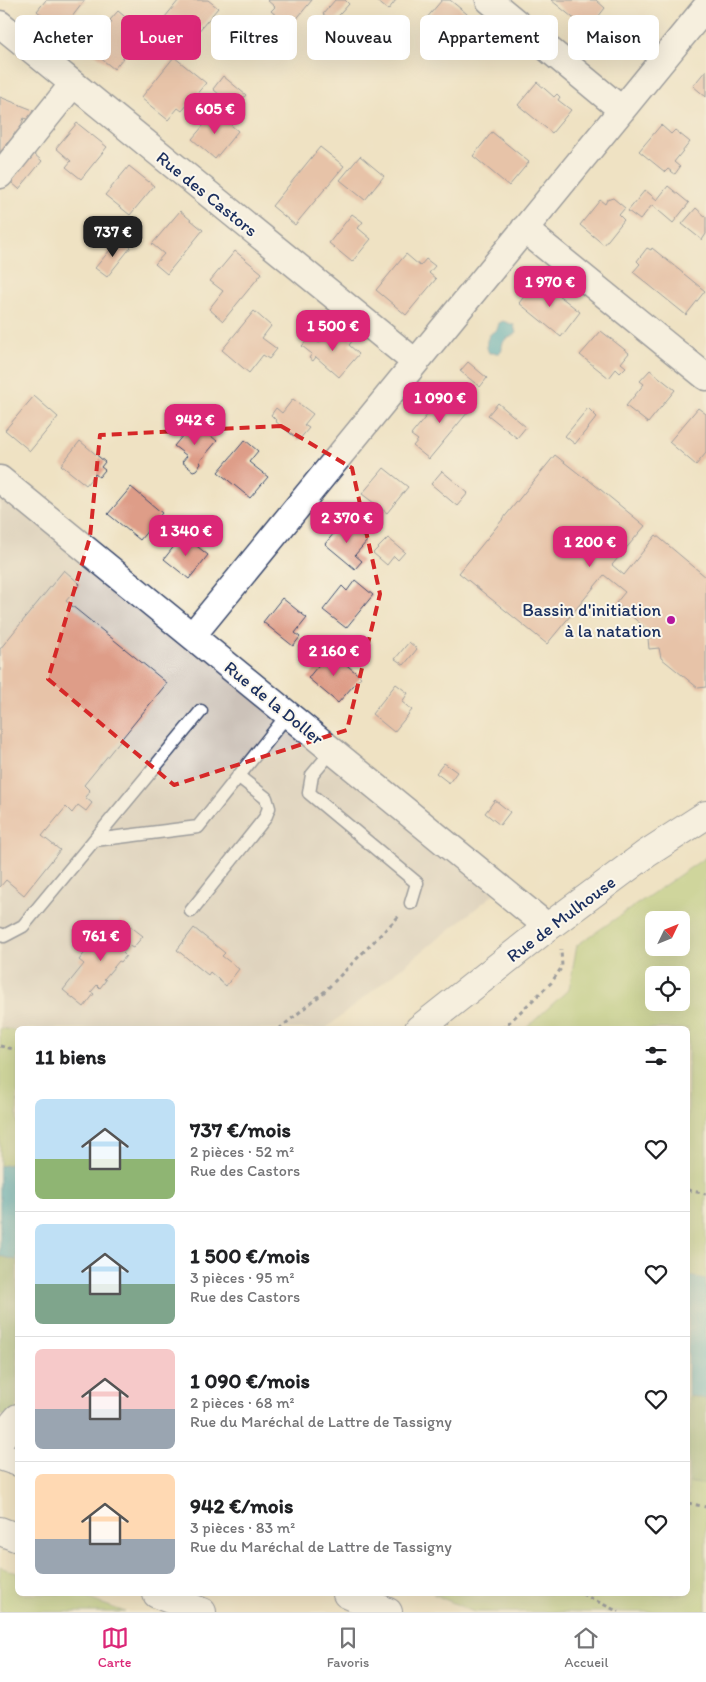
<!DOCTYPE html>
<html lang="fr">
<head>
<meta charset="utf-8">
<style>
	:root { --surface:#fff; --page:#f2f2f2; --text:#202124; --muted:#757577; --line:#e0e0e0; --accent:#db2777 }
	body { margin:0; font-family:Itim,sans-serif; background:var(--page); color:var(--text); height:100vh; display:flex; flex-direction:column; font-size:19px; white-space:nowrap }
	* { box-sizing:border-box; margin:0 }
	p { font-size:16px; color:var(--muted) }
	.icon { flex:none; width:28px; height:28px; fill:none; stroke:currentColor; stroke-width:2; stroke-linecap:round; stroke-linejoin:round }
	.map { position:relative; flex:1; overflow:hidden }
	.drawer { position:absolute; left:15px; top:1026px; width:675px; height:570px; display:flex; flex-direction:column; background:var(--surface); border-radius:8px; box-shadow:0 5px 20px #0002 }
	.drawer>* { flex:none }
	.guide { position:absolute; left:15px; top:15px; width:676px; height:45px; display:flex; gap:10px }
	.needle { width:32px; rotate:47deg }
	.buttons { position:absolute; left:645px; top:911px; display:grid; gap:10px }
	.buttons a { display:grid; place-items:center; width:45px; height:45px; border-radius:8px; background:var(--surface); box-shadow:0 5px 20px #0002; font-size:25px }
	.price { position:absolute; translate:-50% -42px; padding:0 11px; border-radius:10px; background:var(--accent); color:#fff; font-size:16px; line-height:32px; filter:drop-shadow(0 1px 2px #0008) }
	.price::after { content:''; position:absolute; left:50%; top:30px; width:15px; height:11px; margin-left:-8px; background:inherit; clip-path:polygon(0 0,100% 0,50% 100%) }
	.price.active { background:#222; color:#fff }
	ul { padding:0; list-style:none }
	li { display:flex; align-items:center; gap:15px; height:125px; padding:0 20px }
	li+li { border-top:1px solid var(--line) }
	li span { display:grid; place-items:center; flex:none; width:140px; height:100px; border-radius:8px; color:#555 }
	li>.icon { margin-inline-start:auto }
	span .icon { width:60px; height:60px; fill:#fffc; stroke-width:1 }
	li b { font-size:21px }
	h2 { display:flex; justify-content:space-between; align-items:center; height:60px; padding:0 20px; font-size:21px }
	.tag { padding:0 18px; border-radius:8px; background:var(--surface); box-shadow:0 5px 20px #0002; font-size:18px; line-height:45px }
	.tag.active { background:var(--accent); color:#fff }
	.tabs { display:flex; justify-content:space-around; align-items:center; height:70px; border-top:1px solid var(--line); background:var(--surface); font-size:14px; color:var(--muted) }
	.tabs a { display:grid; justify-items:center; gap:2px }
	.tabs .active { color:var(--accent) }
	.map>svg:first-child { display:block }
</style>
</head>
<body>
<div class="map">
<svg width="706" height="1612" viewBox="0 0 706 1612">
	<rect width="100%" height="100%" fill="#fbf7ec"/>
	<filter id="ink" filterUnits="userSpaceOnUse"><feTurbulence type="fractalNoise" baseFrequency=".02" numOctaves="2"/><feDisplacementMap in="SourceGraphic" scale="10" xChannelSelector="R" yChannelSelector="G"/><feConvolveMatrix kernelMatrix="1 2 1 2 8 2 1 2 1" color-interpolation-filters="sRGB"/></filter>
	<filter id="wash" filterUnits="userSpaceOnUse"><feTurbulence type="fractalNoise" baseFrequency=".0096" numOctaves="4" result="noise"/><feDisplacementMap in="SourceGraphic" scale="20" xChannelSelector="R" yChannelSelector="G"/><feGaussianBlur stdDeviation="1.12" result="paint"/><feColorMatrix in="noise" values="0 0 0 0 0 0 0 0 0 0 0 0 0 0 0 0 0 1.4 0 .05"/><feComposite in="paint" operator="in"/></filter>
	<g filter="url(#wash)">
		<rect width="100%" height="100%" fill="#efe2c3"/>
		<path fill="#ccc2b9" d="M0,485L494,894L325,1029H18L17,1031L0,1028Z"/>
		<path fill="#a9c66e" stroke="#627a66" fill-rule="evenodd" d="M706,857V1279L688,1276V1029H525L569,989L577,945ZM654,920H681V948H654ZM654,975H681V1002H654Z
			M0,1028L18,1031L17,1163L0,1166Z
			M688,1482L706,1485V1612H474L433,1594H688Z
			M0,1567L17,1573L18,1594H75L125,1612H0Z"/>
		<path fill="#86ab61" stroke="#506d60" d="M0,1256L17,1260V1420L0,1415Z
			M688,1395L706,1399V1485L688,1482Z"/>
		<path fill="#3ea8be" stroke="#2c6c8e" d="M503,321L514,325L516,333C509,339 501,338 502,350L500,353H489C484,344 487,333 497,330L499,323Z
			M17,1163H18L17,1260L0,1256V1166Z
			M688,1276L706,1279V1399L688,1395Z"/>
		<g id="blocks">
			<path fill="#de9d88" d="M46,0H85L61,31L37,11Z
				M179,0H208L218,8L187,45L160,23Z
				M267,0H312L290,27L271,11L275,7Z
				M335,0H345L349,4L333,22L323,14Z
				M376,0H396L388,10Z
				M442,0H450L472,18L451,43L425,20Z
				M551,0H596L605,8L588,30Z
				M118,11L129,20L122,29L137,41L114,69L89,49L112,22L110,20Z
				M174,57L206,83L182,111L178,108L168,120L141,98Z
				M706,70V97L693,86Z
				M223,76L246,95L235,108L213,89Z
				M537,82L554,97L557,94L560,97L558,100L571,110L552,133L518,105Z
				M0,97L33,110L29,120L24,118L18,134L14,133L11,143L7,142L0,159Z
				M215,112L238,131L215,159L192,139Z
				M77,123L107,147L81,179L66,167L71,161L56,148Z
				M661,125L671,134L675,130L690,142L674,162L680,167L675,174L668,169L665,172L639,151Z
				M492,132L529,162L509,186L473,156Z
				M320,147L344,166L295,225L272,206Z
				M34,154L42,161L19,189L11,182Z
				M360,156L384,176L365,200L340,180Z
				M129,166L154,186L130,215L105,195Z
				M668,186L689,203L673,223L652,205L640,220L628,211L645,190L657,200Z
				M613,198L625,208L619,215L624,220L604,245L580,225L600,200L605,204L607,200Z
				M696,208L706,217V234L702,240L682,224Z
				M180,211L203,230L167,274L155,264L164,254L152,244Z
				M352,214L363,222L358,228L371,239L352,262L329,243Z
				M120,238L131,247L107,277L95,268Z
				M647,248L651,250L652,248L705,291L686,315L633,272L640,264L637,261Z
				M235,251L262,273L223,321L209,309L223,291L210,281Z
				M406,254L420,266L426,259L435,266L429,273L436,279L406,315L376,290Z
				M538,279L580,312L561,337L519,303Z
				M254,311L271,326L262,338L277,349L269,359L263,355L249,373L222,350Z
				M330,330L340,339L345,333L353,340L349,345L359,354L339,377L316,357L313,361L309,358L312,354L302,346L311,336L319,343Z
				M601,331L629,353L621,363L626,367L620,373L616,369L609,378L580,355Z
				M468,362L487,378L480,387L460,371Z
				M650,370L675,390L648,423L626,406L644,384L640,381Z
				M445,393L453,399L457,394L471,406L467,411L468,412L429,459L413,446L418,440L411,435Z
				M34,396L58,417L30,451L5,430Z
				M293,399L313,414L304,425L309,428L299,440L275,421L276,420L271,415L276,408L282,413Z
				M498,403L526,427L517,438L488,415Z
				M588,408L597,417L575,444L565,436Z
				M698,408L706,414V453L696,465L669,442Z
				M194,422L217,441L200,461L201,464L196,470L193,471L182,462L187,456L174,446Z
				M245,440L258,451L249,462L268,477L250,498L218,472Z
				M80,441L105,462L101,467L105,470L99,477L95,474L86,485L61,465Z
				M555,455L583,477L584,476L645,526L612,565L624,575L656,535L706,577V687L698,688L661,658L659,648L649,649L648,638L656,637L616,603L625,592L604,575L547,644L459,573Z
				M384,468L408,487L387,513L362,494Z
				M442,471L468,493L457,506L431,484Z
				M131,487L162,513L140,540L108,514Z
				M344,521L367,541L355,555L362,561L355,569L325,544Z
				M183,535L208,555L189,579L164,559Z
				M388,538L405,552L398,560L394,556L387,565L373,553Z
				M64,570L80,584L66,601L167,683L84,785L90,791L85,797L92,803L86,811L78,805L72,813L66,807L42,836L60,850L24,895L6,880L0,887V649Z
				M355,580L373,595L346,628L323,610L342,586L347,591Z
				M282,598L307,618L295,633L300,637L293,646L263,622Z
				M409,642L417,649L404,665L395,659Z
				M330,651L361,677L338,703L308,678Z
				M396,684L408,693L402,702L412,710L394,732L372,714Z
				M444,763L457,772L449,783L436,773Z
				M495,800L510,812L500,825L485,813Z
				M121,919L143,936L133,948L129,946L123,953L126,956L121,962L119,961L104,979L106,980L100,988L97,985L91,992L94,994L84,1007L63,990L84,964L79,960L95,940L101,944Z
				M194,928L225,953L222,956L239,969L226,986L210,972L208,975L177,950Z"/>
		</g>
	</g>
	<g filter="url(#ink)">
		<use href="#blocks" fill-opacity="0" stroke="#3b4a6d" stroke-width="1"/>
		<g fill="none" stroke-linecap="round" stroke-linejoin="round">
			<g stroke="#3b4a6d" stroke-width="15">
				<path id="service" d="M332,751L312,775L309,793L417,883L411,903
					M95,840L198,827L288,714
					M191,911L265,818L269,808L266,798L238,776
					M0,934L4,936L23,926L201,711"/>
			</g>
			<g stroke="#3b4a6d" stroke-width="29">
				<path id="minor" d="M489,0L622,110
					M0,24L415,362
					M0,175L73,84
					M524,229L706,377
					M0,479L548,927
					M192,636L706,7"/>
			</g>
			<g stroke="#3b4a6d" stroke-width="30">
				<path id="secondary" d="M419,1029L548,927L646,854L706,815
					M0,1439L18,1418"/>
			</g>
			<g stroke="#3b4a6d" stroke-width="30">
				<path id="motorway" d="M0,1456L18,1462
					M0,1531L18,1538
					M157,1594L202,1612
					M347,1594L388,1612"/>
			</g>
			<path stroke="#3b4a6d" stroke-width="3" stroke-dasharray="4 4" stroke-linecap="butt" d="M279,1029L324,992L399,916
				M502,1029L551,983L562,967L561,949
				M0,1046L18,1050
				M688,1190L706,1194
				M688,1503L706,1507
				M582,1594L619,1612"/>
			<use href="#service" stroke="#fff" stroke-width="12"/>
			<use href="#minor" stroke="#fff" stroke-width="26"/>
			<use href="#secondary" stroke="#fff" stroke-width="28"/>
			<use href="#motorway" stroke="#fff" stroke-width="28"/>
		</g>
	</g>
	<path d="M0 0H706V1612H0ZM281,426L352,468L380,594L347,730L174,785L48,679L90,537L100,435Z" fill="#efe2c3" fill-opacity=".55" fill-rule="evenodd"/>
	<path fill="none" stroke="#d62828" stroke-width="4" stroke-dasharray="10 6" stroke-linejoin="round" d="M281,426L352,468L380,594L347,730L174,785L48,679L90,537L100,435Z"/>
	<circle fill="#b5179e" stroke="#fbf7ec" stroke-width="2" cx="671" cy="620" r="5"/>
	<g text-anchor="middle" stroke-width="4" stroke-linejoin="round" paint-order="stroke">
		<g font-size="18" fill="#1b2f5e" stroke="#fbf7ec">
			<text transform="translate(207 194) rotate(39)" y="6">Rue des Castors</text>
			<text transform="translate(274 703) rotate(39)" y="6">Rue de la Doller</text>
			<text transform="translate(561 919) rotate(-37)" y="6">Rue de Mulhouse</text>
		</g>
		<g font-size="18" fill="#1b2f5e" stroke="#fbf7ec" text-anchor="end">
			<text x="661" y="616">Bassin d'initiation<tspan x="661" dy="21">à la natation</tspan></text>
		</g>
	</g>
</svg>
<div class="buttons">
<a><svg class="needle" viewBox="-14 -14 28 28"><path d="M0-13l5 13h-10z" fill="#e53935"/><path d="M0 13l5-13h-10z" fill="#757577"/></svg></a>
<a><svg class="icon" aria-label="locate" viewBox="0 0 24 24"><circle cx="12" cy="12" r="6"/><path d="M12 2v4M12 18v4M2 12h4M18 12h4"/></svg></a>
</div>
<b class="price" style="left:215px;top:135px">605 €</b>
<b class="price active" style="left:113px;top:258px">737 €</b>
<b class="price" style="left:550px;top:308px">1 970 €</b>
<b class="price" style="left:333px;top:352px">1 500 €</b>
<b class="price" style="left:440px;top:424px">1 090 €</b>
<b class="price" style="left:195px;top:446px">942 €</b>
<b class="price" style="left:347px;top:544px">2 370 €</b>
<b class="price" style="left:186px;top:557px">1 340 €</b>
<b class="price" style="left:590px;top:568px">1 200 €</b>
<b class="price" style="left:334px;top:677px">2 160 €</b>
<b class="price" style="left:101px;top:962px">761 €</b>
<div class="guide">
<a class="tag">Acheter</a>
<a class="tag active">Louer</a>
<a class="tag">Filtres</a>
<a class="tag">Nouveau</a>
<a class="tag">Appartement</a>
<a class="tag">Maison</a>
</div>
<section class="drawer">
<h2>11 biens<svg class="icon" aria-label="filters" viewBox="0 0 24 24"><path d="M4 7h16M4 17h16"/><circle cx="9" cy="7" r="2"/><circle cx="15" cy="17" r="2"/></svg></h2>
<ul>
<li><span style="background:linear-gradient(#bfe0f5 60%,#8fb573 0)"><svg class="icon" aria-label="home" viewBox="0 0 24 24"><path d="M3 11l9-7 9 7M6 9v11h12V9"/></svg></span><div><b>737 €/mois</b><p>2 pièces · 52 m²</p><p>Rue des Castors</p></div><svg class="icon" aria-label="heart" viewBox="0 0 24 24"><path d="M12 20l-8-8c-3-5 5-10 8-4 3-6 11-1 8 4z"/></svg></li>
<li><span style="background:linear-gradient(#bfe0f5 60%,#7fa58c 0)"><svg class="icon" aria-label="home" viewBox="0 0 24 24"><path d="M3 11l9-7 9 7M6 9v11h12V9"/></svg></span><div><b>1 500 €/mois</b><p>3 pièces · 95 m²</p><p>Rue des Castors</p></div><svg class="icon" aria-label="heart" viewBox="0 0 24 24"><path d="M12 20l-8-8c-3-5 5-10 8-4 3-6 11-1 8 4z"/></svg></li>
<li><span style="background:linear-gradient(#f6c9c9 60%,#9aa5b1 0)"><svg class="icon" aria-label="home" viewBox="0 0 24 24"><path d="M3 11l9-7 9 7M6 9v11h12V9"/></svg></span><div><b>1 090 €/mois</b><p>2 pièces · 68 m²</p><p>Rue du Maréchal de Lattre de Tassigny</p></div><svg class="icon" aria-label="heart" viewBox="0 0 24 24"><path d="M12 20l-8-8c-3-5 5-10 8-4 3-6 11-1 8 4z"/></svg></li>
<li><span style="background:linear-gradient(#ffd9b3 65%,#9aa5b1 0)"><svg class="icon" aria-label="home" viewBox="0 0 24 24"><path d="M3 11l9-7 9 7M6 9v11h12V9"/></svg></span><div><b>942 €/mois</b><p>3 pièces · 83 m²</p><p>Rue du Maréchal de Lattre de Tassigny</p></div><svg class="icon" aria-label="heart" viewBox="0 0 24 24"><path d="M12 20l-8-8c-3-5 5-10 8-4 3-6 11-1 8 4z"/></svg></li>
</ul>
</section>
</div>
<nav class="tabs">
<a class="active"><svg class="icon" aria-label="map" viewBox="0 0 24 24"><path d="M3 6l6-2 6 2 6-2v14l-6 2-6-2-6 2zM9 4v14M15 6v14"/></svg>Carte</a>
<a><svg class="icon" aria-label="saved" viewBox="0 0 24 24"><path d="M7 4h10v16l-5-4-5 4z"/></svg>Favoris</a>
<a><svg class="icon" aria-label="home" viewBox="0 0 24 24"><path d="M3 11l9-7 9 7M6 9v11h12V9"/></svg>Accueil</a>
</nav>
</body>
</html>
